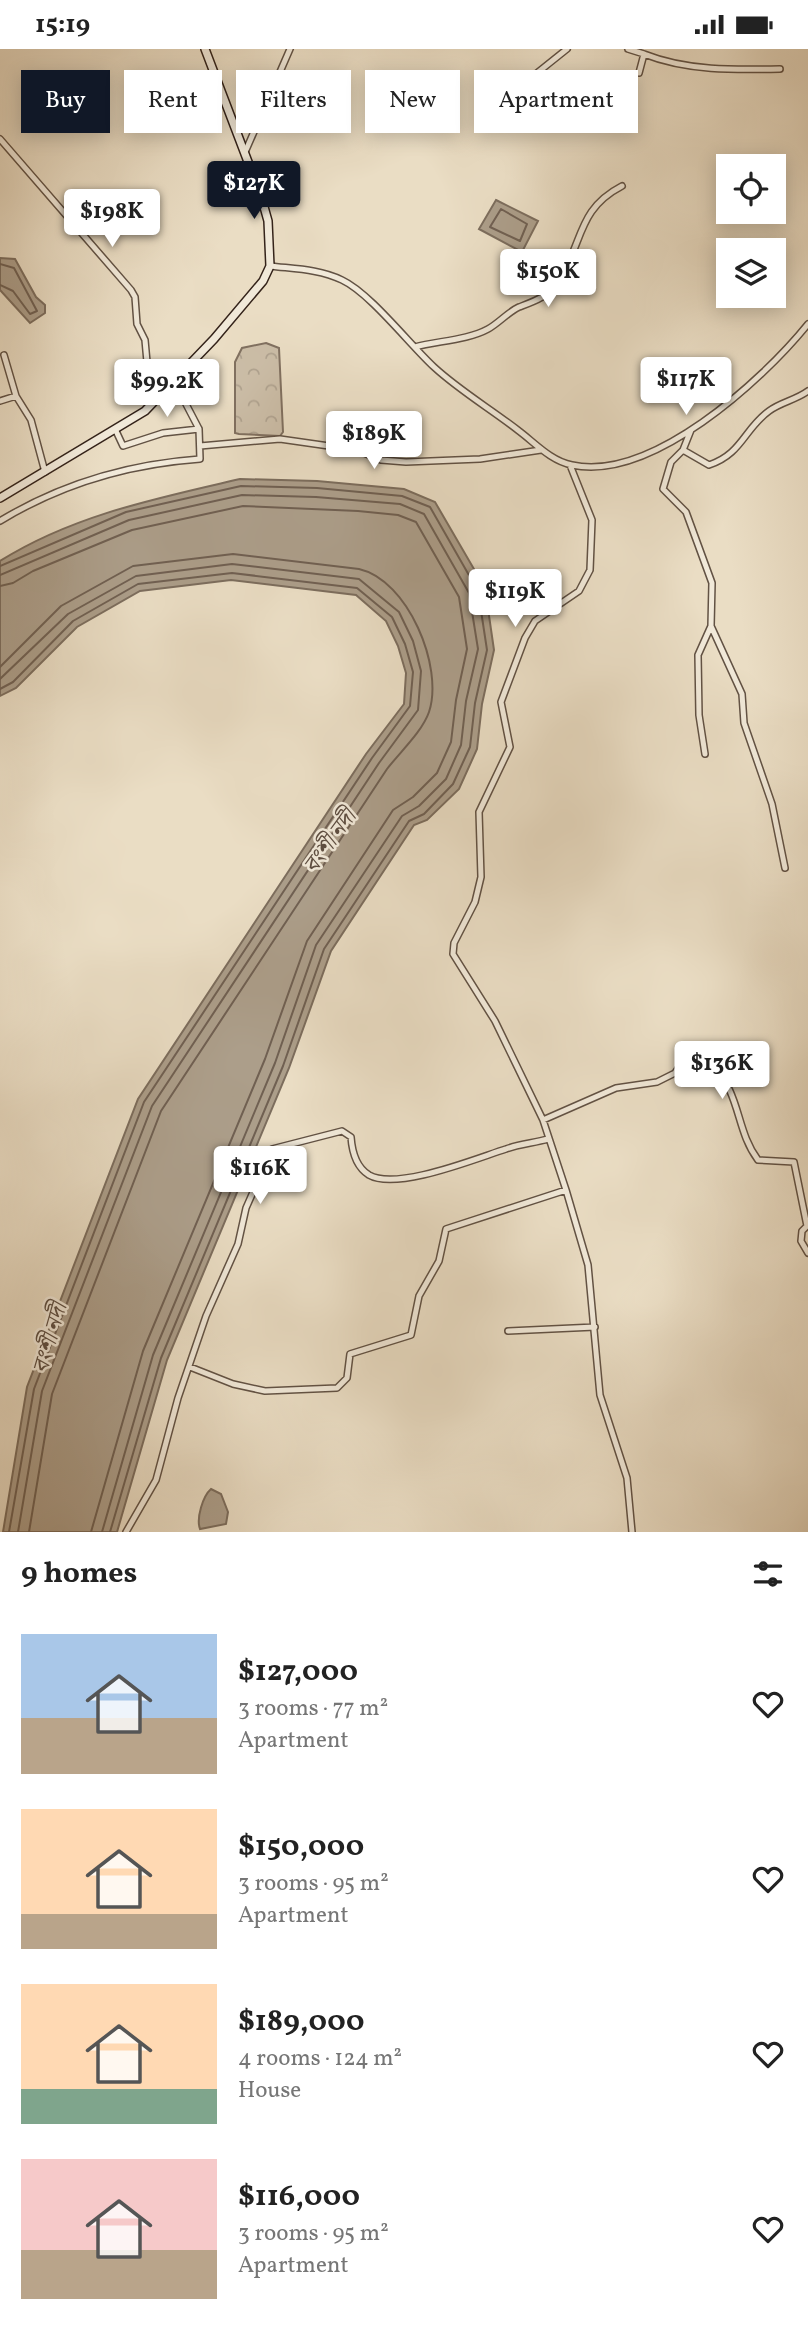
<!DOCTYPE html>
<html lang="en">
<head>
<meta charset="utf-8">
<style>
	:root { --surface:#fff; --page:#f6f6f6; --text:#222; --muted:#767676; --accent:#111827 }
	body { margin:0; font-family:Vollkorn,"Noto Serif Bengali",serif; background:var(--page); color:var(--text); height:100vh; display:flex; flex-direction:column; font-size:26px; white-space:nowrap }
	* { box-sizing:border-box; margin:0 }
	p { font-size:23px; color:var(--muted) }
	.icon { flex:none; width:38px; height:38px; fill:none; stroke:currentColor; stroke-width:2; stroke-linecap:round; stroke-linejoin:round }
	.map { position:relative; height:1483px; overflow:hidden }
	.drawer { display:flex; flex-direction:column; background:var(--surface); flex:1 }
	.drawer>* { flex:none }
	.hud { position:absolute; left:21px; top:21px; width:766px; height:63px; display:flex; gap:14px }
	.fabs { position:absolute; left:716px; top:105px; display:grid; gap:14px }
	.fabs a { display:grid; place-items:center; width:70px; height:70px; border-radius:0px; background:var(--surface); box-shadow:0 4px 18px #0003; font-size:35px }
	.price { position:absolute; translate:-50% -60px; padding:0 16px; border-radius:7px; background:#fff; color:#222; font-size:23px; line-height:46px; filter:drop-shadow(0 2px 4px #0008) }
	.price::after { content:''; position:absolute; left:50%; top:42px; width:21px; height:16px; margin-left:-10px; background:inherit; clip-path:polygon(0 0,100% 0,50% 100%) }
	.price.selected { background:var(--accent); color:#fff }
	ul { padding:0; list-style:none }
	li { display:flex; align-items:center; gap:21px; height:175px; padding:0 21px }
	li span { display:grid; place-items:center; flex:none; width:196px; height:140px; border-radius:0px; color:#555 }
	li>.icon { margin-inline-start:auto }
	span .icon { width:84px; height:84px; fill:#fffc; stroke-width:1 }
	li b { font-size:30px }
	h2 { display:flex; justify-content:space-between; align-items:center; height:84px; padding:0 21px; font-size:30px }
	.pill { padding:0 24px; border-radius:0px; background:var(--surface); box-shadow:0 4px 18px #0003; font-size:24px; line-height:63px }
	.pill.selected { background:var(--accent); color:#fff }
	.status { display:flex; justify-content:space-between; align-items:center; height:49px; padding:0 35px; background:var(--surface); direction:ltr }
	.status svg { height:19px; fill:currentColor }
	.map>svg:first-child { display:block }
</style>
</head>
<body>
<div class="status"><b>15:19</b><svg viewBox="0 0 49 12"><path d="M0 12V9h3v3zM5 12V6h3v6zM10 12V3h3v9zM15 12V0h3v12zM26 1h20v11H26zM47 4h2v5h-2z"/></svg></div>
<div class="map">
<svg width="808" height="1483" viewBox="0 0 808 1483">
	<defs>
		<pattern id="forest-crowns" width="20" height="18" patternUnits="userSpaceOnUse" patternTransform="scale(1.75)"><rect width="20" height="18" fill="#cbbda7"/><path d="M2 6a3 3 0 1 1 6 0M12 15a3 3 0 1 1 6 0" fill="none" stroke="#afa28f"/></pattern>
	</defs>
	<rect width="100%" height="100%" fill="#eaddc4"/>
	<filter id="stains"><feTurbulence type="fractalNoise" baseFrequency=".00286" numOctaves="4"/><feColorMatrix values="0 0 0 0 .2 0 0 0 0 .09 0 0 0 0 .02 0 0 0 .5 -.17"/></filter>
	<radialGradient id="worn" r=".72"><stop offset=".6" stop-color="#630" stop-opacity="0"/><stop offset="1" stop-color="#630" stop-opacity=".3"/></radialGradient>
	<path fill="url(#forest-crowns)" stroke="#807060" stroke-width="2" d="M266,294L279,299L283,383L280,387L239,385L235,384V313L242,299Z"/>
	<path fill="#ac9e8a" stroke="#7c6d5d" stroke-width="2" d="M496,151L538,172L522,203L479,180Z
		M0,209L15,210L36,248L45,256V264L30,274L0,241Z
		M240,430L317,432L404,440L435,453L485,539L494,601L482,655L477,700L459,740L427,771L414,776L331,902L289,1019L167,1311L117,1483H3L27,1338L138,1050L366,705L404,655L406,624L398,597L386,572L356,546L231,531L140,542L77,578L16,639L0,647V512C73,466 158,449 240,430Z
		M211,1440L221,1445L228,1463L226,1475L200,1480C196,1469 203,1447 211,1440Z"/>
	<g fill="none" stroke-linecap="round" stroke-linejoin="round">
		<path stroke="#706052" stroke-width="2" d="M501,160L527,175L520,192L490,178Z
			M0,215L14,219L37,262L30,265L13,242L0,236
			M0,517L126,463L241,437L317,439L402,447L430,458L478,542L487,601L475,654L470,698L453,735L424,765L409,772L324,900L283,1017L161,1309L110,1483
			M0,526L129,471L242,446L316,448L400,455L424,465L469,544L478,600L466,652L461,696L446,730L419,757L402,767L316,896L275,1014L153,1306L102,1483
			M0,537L13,534L33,522L132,481L243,457L358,462L398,466L416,473L459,548L467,600L456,651L451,693L437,724L413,748L393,761L307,892L265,1010L143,1302L91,1483
			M0,618L61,557L133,517L233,505L359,520C408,531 444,618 429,663C422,683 400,703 387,720L161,1062L52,1345L29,1483
			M0,630L68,565L136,527L232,515L359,530L399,563L413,592L421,622L418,661L379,714L152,1057L42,1342L18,1483
			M0,640L13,633L73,572L138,535L232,524L357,539L392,568L405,595L413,623L410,657L372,709L144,1053L34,1340L9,1483"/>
		<g stroke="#625244" stroke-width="8">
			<path id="street" d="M628,0L644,5
				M639,24L644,5C687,22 734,21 780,20
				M517,40L567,0
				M0,90L131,241L135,248L137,275L145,291L148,324L164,345
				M246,101L290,0
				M270,217C295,220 319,220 342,231C370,244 410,296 434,318C460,342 491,360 519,382C535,394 551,412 572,416C651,433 762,332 808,275
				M415,298C437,292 468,291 488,280C499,274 508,263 519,258C535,252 548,248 558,232C584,194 576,161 622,137
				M4,306L16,347L31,371L45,423
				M0,352L16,347
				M691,381L683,401L709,416C742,405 744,380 769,362C781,353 796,351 808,342
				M116,382L123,397L163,384L199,380L175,334
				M200,397L280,390L357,401L381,411L406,413L480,410L541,401
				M683,401L671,413L663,440L686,463L712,534L711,577L698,606L699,666L705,705
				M570,416L592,471L590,521L579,542L535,572L525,589L501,653L510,698L479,763L481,828L475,853L454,894L453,905L495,972L543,1071L566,1141L588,1216L600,1346L627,1429L632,1483
				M0,472C61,435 130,415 200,410L199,380
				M711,577L742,645L744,674L772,755L785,819
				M543,1071L616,1039L657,1033L675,1024L683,1012L711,1014C742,1046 735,1080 758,1111L794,1113L807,1177L802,1182L801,1192L808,1204
				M508,1282L595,1278
				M190,1318L233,1335L265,1342L337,1339L347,1329L350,1305L411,1286L419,1247L439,1212L446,1180L566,1141
				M126,1483L156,1431L178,1349L206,1267L238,1195L246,1159L272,1100L342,1082L351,1088C352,1102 356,1118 369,1126C397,1142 477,1109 506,1100C519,1095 534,1094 548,1090"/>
		</g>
		<g stroke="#34231a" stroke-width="10">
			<path id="secondary" d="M0,449L145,362L214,290L263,232L270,217L268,172L261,147L205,0"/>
		</g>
		<use href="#street" stroke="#f1e9d9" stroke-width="5"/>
		<use href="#secondary" stroke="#f1e9d9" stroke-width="7"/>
	</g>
	<g text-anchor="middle" stroke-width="5" stroke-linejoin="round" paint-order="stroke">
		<g font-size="23" font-style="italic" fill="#5e4e41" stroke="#f1e9d9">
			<text transform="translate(329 792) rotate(-54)" y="8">বংশী নদী</text>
			<text transform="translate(49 1289) rotate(-74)" y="8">বংশী নদী</text>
		</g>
	</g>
	<rect width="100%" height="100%" filter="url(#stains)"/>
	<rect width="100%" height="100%" fill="url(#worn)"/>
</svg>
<div class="fabs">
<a><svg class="icon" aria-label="locate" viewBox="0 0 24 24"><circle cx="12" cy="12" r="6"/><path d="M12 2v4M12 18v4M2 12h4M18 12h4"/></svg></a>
<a><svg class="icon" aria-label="layers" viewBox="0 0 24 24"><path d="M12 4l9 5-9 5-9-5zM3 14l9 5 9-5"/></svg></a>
</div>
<b class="price selected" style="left:254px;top:172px">$127K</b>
<b class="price" style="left:112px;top:200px">$198K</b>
<b class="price" style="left:548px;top:260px">$150K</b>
<b class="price" style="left:686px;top:368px">$117K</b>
<b class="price" style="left:167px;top:370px">$99.2K</b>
<b class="price" style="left:374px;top:422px">$189K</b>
<b class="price" style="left:515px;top:580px">$119K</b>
<b class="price" style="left:722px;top:1052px">$136K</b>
<b class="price" style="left:260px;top:1157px">$116K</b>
<div class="hud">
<a class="pill selected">Buy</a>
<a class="pill">Rent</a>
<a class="pill">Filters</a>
<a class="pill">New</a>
<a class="pill">Apartment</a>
</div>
</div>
<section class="drawer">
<h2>9 homes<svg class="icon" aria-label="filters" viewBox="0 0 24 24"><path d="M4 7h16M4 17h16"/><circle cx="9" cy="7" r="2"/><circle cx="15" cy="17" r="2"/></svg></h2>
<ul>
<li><span style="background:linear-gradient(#a9c7e8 60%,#b9a48a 0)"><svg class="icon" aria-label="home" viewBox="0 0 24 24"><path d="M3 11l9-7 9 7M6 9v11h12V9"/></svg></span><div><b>$127,000</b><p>3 rooms · 77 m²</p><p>Apartment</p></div><svg class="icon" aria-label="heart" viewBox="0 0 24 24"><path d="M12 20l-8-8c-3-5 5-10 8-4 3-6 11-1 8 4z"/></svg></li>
<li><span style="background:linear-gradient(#ffd9b3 75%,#b9a48a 0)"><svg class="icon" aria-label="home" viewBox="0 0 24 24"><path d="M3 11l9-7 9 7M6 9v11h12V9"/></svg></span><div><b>$150,000</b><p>3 rooms · 95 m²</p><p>Apartment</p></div><svg class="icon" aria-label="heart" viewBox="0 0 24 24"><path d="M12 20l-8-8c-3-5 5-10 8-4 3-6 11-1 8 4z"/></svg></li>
<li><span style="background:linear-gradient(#ffd9b3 75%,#7fa58c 0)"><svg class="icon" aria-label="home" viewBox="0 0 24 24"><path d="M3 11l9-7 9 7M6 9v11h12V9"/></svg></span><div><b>$189,000</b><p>4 rooms · 124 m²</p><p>House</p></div><svg class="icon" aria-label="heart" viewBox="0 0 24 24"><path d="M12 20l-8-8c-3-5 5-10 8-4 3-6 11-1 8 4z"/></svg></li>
<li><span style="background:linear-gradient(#f6c9c9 65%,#b9a48a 0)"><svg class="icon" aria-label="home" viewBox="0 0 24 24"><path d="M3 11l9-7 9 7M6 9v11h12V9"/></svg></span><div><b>$116,000</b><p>3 rooms · 95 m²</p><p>Apartment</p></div><svg class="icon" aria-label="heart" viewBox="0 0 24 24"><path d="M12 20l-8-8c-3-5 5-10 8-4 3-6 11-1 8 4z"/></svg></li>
</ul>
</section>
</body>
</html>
